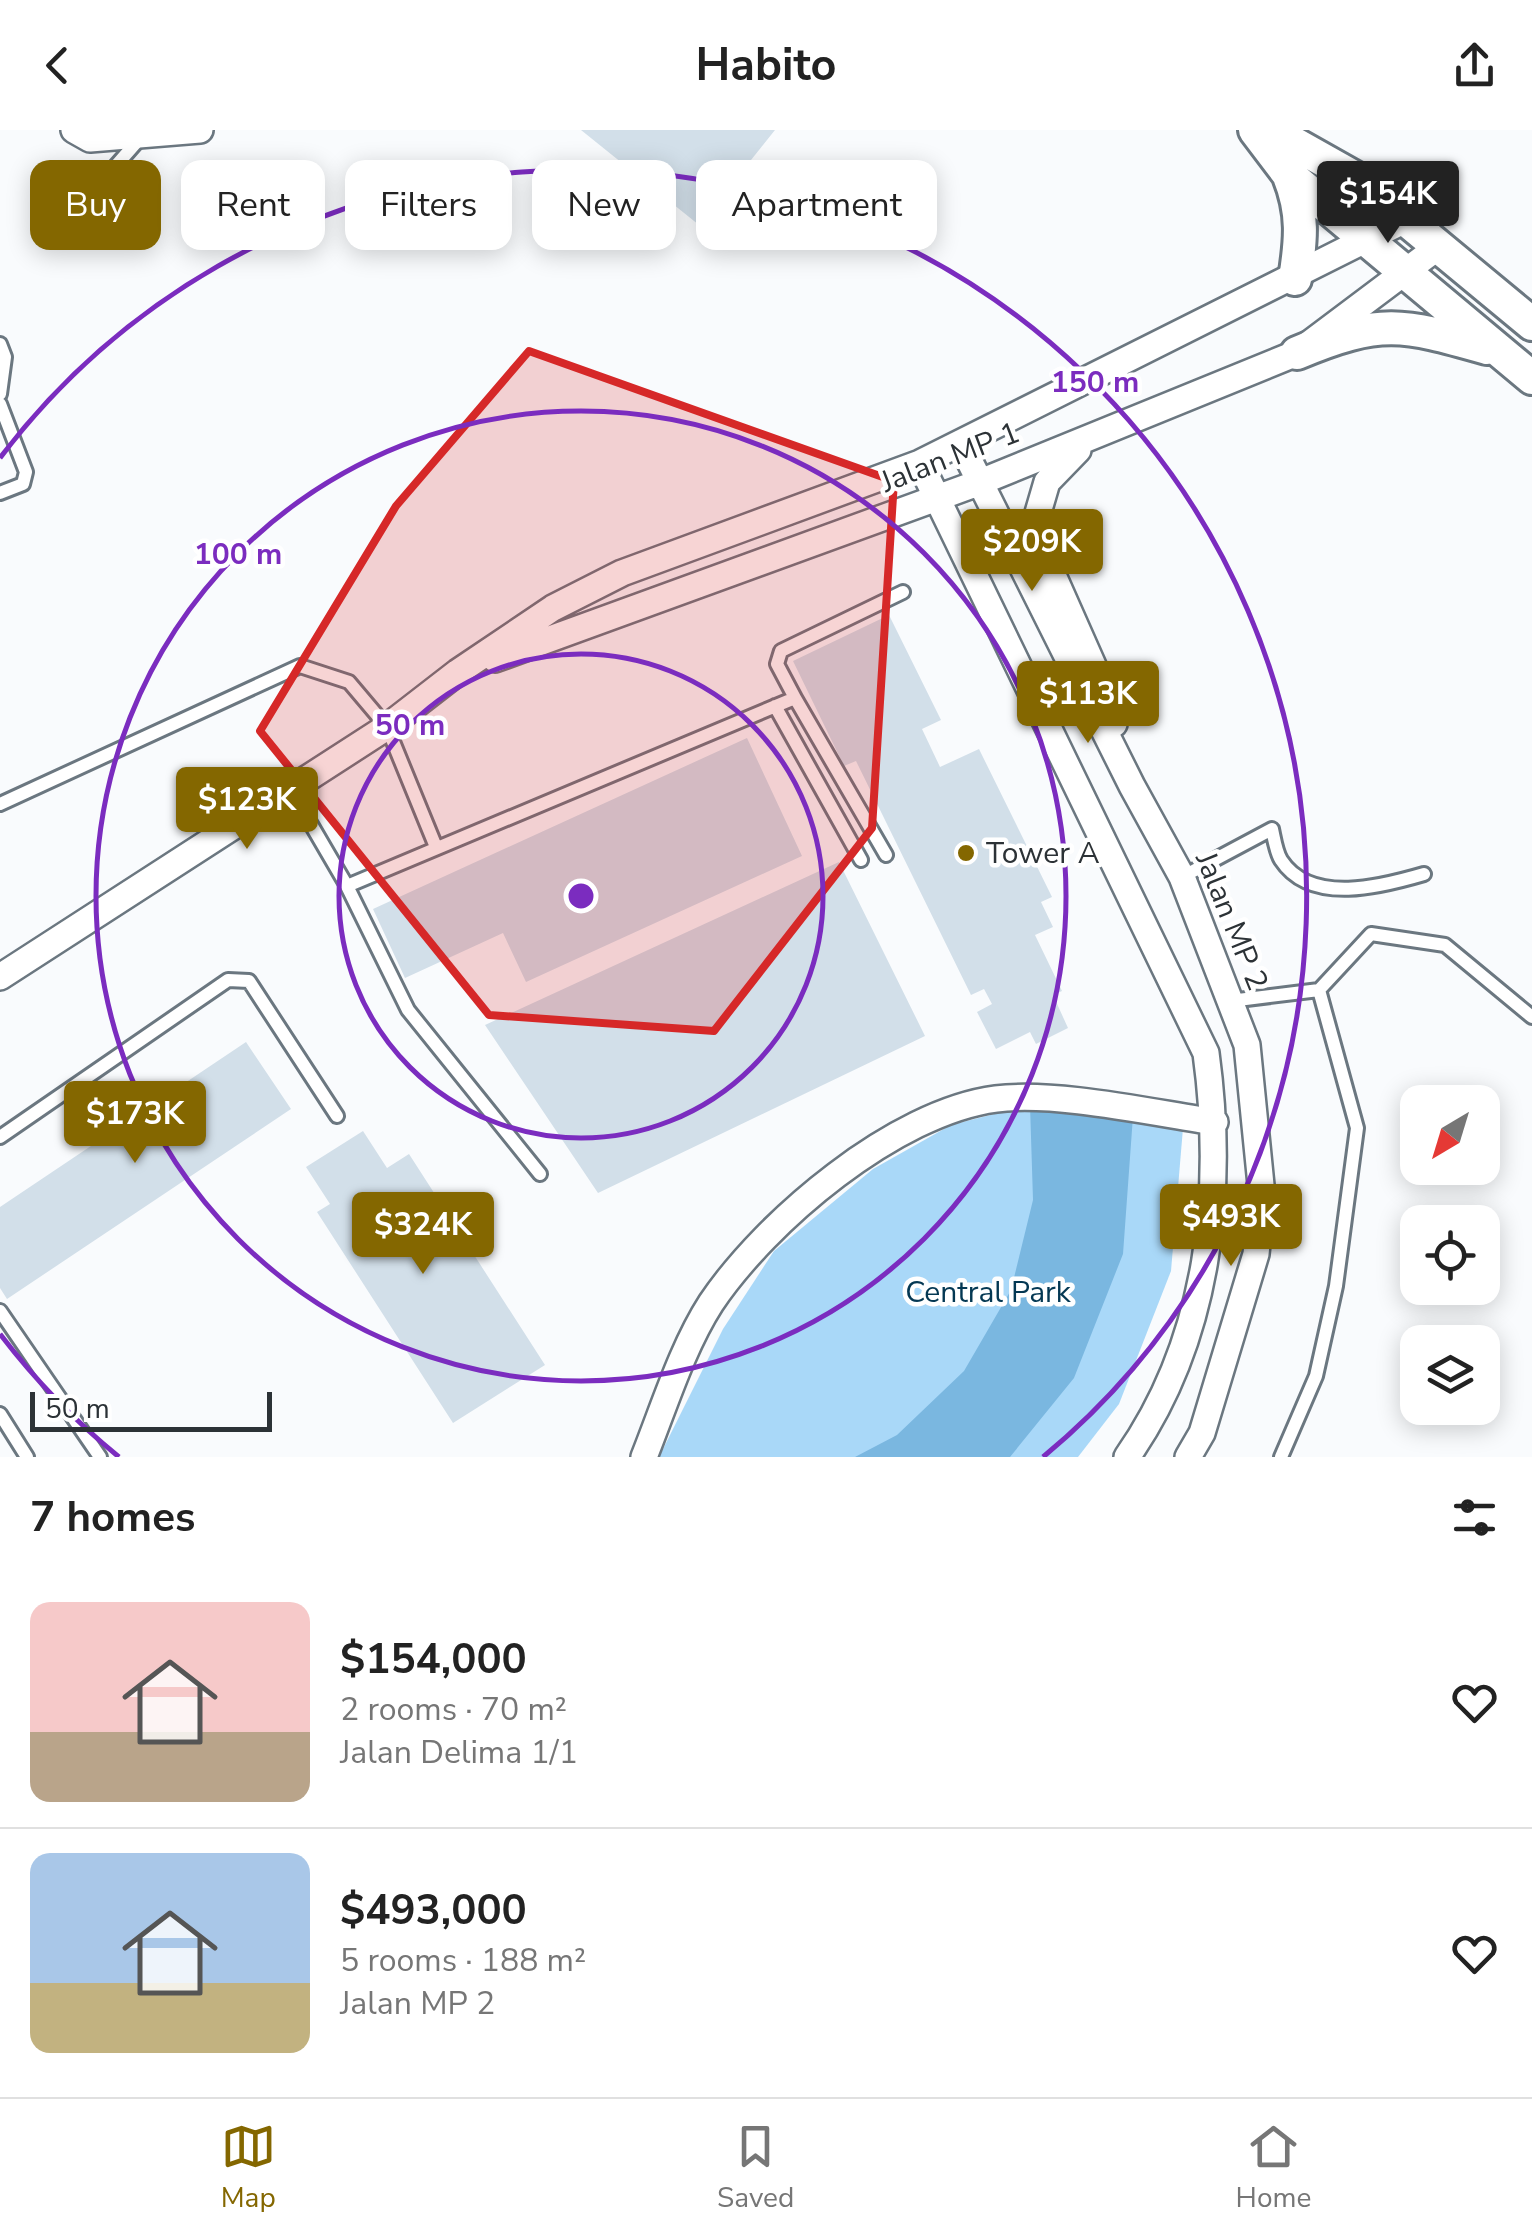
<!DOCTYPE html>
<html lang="en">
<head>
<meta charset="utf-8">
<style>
	:root { --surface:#fff; --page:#f6f6f6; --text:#222; --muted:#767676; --line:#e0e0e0; --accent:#846700 }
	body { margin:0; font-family:"Nunito Sans",sans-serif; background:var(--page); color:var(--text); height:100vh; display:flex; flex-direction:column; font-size:38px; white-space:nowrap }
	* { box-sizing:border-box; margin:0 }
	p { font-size:32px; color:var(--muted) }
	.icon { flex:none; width:55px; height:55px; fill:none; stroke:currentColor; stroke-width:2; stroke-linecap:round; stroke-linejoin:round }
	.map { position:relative; height:1327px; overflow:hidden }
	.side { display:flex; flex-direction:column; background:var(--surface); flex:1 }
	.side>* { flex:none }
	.top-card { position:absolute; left:30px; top:30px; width:1000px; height:90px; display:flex; gap:20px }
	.needle { width:65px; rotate:218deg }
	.buttons { position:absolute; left:1400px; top:955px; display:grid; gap:20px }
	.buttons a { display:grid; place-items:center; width:100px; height:100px; border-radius:20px; background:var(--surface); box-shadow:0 5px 25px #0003; font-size:50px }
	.scale { position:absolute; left:30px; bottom:25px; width:242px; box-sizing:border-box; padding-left:10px; border:5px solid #2c3236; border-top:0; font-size:28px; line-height:35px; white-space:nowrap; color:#2c3236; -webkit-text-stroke:8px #fff; paint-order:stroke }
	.price { position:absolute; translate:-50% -85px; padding:0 22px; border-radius:10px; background:var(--accent); color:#fff; font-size:32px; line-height:65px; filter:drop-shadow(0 2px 5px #0008) }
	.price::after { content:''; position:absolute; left:50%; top:60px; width:30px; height:22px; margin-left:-15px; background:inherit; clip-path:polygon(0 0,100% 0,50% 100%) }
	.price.selected { background:#222; color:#fff }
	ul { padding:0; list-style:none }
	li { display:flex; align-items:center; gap:30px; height:250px; padding:0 30px }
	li+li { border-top:2px solid var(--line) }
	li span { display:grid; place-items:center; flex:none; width:280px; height:200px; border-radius:20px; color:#555 }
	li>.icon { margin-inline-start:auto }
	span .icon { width:120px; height:120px; fill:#fffc; stroke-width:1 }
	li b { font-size:42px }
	h2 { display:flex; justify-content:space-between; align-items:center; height:120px; padding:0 30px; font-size:42px }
	.tag { padding:0 35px; border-radius:20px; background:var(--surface); box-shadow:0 5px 25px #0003; font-size:35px; line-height:90px }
	.tag.selected { background:var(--accent); color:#fff }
	header { display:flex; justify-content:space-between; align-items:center; height:130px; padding:0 30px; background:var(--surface); font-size:45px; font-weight:700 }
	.tabs { display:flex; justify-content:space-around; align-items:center; height:140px; border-top:2px solid var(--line); background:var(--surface); font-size:28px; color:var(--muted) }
	.tabs a { display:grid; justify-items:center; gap:5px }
	.tabs .selected { color:var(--accent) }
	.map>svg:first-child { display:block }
</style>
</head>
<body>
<header><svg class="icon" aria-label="back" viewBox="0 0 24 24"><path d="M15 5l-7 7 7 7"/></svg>Habito<svg class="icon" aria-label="share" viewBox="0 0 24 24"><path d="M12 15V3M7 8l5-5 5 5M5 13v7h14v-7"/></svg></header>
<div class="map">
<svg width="1532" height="1327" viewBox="0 0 1532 1327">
	<rect width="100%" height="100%" fill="#f9fbfd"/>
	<path fill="#a9d8f8" d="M1030,975L1183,998L1171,1141L1119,1274L1078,1327H659L723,1199L774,1121L873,1039L951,995Z"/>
	<path fill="#7ab7e0" d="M1030,975L1133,986L1123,1124L1074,1248L1010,1327H855L897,1305L964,1241L1011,1160L1033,1070Z"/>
	<path fill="#d2dfe9" d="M581,0H775L699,95Z
		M889,485L941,590L922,599L940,637L979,619L1052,767L1041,772L1053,797L1035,805L1062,861L1053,865L1068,898L1036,914L1030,902L996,919L977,882L992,874L984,859L971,865L856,631L844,636L793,531Z
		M747,608L802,726L526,852L503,803L405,848L373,779Z
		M839,732L925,906L598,1063L485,895Z
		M246,912L291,979L7,1169L0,1158V1077Z
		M363,1001L387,1038L409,1024L545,1235L453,1293L317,1082L330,1074L306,1037Z"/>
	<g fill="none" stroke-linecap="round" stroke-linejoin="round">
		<g stroke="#6b7780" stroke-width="18">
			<path id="service" d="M62,97L142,6
				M0,214L5,227L0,264
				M0,274L26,342L23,354L0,363
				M795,568L886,725
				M775,576L861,730
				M291,660L347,756L408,880L540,1044
				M0,674L300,536L349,552L387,597L436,717
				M1182,747L1272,699C1274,708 1276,722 1281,730C1311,776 1383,756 1424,744
				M347,756L795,568L777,534L781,521L903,462
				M1230,871L1319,860L1371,804L1445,815L1532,887
				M0,1007L228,850L249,851L337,986
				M0,1181L100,1327
				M0,1284L27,1327
				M1281,1327L1316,1246L1336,1156L1357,998L1319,860"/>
		</g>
		<g stroke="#6b7780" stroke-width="30">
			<path id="minor" d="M74,0L90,9L200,0
				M961,314L1132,656L1182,747L1247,915L1262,1065L1256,1124L1202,1303L1188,1327
				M1078,320L1047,352L1033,400L1103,558L1114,594
				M920,333L1206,923C1225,1062 1209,1210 1127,1327
				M495,529L978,353L1297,223L1438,117
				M0,847L387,597L458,542L553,478L622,443L920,333L1405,90
				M644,1327C664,1277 682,1218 711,1173C766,1091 895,982 996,969C1055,961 1154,983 1215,992"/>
		</g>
		<g stroke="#6b7780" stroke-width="38">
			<path id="tertiary" d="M1255,0L1289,45L1532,248
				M1270,0L1357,49L1532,194
				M1289,46C1304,83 1301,111 1295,149
				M1297,223C1381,188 1402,194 1487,218"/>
		</g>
		<use href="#service" stroke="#fff" stroke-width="12"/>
		<use href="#minor" stroke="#fff" stroke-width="25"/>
		<use href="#tertiary" stroke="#fff" stroke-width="32"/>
	</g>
	<path fill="#d62828" fill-opacity="0.2" stroke="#d62828" stroke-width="8" stroke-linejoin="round" d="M529,221L894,351L872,698L714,901L489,885L260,601L396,376Z"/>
	<g fill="none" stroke="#7b2cbf" stroke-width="5">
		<circle cx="581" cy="766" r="242"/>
		<circle cx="581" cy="766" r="485"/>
		<path d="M119 1327A727 727 0 0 1 0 1204M0 328A727 727 0 1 1 1043 1327"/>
	</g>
	<circle fill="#846700" stroke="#fff" stroke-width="4" cx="966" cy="723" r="10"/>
	<g text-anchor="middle" stroke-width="9" stroke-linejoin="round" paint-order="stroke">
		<g font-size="30" fill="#2c3236" stroke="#fff">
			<text transform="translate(950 327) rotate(-21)" y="10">Jalan MP 1</text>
			<text transform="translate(1232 791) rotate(68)" y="10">Jalan MP 2</text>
		</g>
		<g font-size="30" fill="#2c3236" stroke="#fff" text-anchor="start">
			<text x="986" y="733">Tower A</text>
		</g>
		<g font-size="30" fill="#043853" stroke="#fff">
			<text x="988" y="1172">Central Park</text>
		</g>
	</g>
	<circle cx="581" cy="766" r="15" fill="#7b2cbf" stroke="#fff" stroke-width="5"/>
	<g font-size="30" text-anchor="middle" font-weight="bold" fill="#7b2cbf" stroke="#fff" stroke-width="9" stroke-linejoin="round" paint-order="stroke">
		<text x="1095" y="262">150 m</text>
		<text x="238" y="434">100 m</text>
		<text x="410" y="605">50 m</text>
	</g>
</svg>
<div class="buttons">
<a><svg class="needle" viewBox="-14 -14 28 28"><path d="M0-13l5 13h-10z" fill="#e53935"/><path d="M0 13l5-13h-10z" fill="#767676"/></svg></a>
<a><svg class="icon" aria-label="locate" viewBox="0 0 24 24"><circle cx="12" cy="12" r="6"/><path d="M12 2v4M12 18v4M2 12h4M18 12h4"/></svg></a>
<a><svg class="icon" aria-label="layers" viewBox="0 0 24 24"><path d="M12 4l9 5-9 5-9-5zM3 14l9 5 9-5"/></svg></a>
</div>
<div class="scale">50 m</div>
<b class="price selected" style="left:1388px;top:116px">$154K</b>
<b class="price" style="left:1032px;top:464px">$209K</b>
<b class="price" style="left:1088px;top:616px">$113K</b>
<b class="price" style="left:247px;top:722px">$123K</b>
<b class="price" style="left:135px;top:1036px">$173K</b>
<b class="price" style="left:1231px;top:1139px">$493K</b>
<b class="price" style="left:423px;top:1147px">$324K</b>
<div class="top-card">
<a class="tag selected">Buy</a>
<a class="tag">Rent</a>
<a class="tag">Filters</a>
<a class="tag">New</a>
<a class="tag">Apartment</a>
</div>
</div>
<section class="side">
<h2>7 homes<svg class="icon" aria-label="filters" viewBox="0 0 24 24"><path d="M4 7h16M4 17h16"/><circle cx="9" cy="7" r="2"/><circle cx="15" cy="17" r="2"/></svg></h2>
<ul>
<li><span style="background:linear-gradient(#f6c9c9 65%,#b9a48a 0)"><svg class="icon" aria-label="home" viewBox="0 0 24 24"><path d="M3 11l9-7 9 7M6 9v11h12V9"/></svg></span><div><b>$154,000</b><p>2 rooms · 70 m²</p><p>Jalan Delima 1/1</p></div><svg class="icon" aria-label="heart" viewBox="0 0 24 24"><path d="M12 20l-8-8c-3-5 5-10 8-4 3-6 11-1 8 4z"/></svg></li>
<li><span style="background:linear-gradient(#a9c7e8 65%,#c2b280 0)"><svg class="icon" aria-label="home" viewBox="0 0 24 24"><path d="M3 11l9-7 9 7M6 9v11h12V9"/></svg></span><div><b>$493,000</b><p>5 rooms · 188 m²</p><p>Jalan MP 2</p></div><svg class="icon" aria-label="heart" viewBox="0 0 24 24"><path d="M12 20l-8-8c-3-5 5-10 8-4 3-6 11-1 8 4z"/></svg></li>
</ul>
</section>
<nav class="tabs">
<a class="selected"><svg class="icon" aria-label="map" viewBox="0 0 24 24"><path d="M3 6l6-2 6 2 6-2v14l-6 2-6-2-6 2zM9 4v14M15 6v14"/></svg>Map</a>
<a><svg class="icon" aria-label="saved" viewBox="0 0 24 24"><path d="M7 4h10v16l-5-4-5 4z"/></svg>Saved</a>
<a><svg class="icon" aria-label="home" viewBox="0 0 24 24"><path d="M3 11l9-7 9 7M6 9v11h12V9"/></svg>Home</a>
</nav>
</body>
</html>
